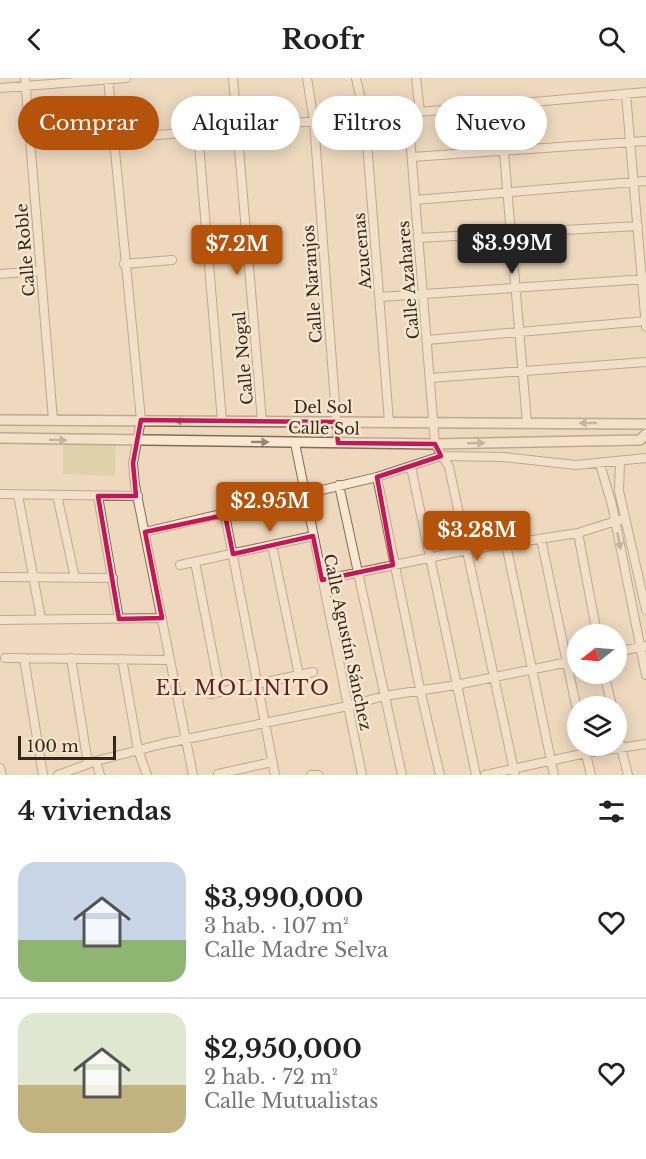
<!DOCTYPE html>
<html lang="es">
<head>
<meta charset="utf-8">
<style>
	:root { --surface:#fff; --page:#f2f2f2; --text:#222; --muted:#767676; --line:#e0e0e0; --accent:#b45309 }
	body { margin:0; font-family:"Libre Baskerville",serif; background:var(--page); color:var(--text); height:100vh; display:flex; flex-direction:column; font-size:22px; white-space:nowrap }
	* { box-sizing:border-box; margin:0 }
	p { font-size:20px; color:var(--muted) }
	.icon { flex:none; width:33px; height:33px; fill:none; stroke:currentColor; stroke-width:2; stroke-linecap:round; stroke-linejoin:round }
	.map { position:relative; height:697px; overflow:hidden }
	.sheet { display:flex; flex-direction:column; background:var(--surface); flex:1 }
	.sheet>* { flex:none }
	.banner { position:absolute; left:18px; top:18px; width:610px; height:54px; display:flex; gap:12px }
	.needle { width:39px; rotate:253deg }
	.fabs { position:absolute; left:567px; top:546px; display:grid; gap:12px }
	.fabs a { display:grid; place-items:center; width:60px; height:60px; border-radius:50%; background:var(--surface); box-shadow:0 3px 15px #0003; font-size:30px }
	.scale { position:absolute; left:18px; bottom:15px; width:98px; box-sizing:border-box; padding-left:6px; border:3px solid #36251c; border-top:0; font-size:16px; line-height:21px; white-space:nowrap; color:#36251c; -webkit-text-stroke:4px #f5e5cf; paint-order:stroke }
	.price { position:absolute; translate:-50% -51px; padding:0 14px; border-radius:6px; background:var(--accent); color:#fff; font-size:20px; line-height:39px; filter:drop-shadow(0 2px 3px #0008) }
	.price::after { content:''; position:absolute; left:50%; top:36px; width:18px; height:14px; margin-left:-9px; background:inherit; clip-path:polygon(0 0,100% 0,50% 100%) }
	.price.active { background:#222; color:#fff }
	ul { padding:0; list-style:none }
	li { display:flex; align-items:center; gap:18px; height:150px; padding:0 18px }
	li+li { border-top:2px solid var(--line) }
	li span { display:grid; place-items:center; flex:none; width:168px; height:120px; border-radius:18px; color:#555 }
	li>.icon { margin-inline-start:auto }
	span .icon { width:72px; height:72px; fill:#fffc; stroke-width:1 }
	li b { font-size:26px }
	h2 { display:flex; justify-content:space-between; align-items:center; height:72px; padding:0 18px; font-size:26px }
	.chip { padding:0 21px; border-radius:27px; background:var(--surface); box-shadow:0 3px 15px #0003; font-size:21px; line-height:54px }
	.chip.active { background:var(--accent); color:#fff }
	header { display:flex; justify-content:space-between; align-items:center; height:78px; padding:0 18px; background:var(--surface); font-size:27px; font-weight:700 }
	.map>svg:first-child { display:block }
</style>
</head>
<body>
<header><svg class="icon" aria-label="back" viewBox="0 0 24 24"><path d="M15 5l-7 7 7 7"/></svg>Roofr<svg class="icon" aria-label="search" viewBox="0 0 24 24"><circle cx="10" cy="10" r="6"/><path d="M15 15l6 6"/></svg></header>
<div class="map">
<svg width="646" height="697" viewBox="0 0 646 697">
	<rect width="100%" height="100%" fill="#eed9bf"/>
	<path fill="#ccca93" d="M63,363L116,365L115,398L63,396Z"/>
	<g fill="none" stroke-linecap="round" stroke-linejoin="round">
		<g stroke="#876a57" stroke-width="10">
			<path id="minor" d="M25,0L53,342
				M108,0L141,342L133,385L135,407L193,697
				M233,0L262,343
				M307,0L314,44L338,365
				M356,0L365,39L389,344
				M416,0L420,34
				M0,10L126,0
				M626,16L646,249
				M500,27L527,345
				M408,35L435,366L449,389L515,697
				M198,54L222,343
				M113,61L646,14
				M412,79L646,63
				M415,122L646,103
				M418,160L638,148
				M124,186L172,182
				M0,196L40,193
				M380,219L646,201
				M427,262L646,243
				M430,300L646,284
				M295,365L362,697
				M620,384L619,413L646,532
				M600,386L612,427L646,597
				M411,389L476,697
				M377,399L420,611L440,697
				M339,407L402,697
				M0,416L138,418
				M18,417L41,541
				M57,417L75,500
				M98,418L119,541
				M225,437L275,697
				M145,454L377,399L441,378L503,379L576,387L646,380
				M578,455L597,556
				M541,461L578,637
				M506,466L554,697
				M272,467L299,597
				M195,484L220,614
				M180,487L313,458
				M0,499L113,500
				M322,502L467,472L578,455L625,440
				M0,542L162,540
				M616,574L646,568
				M5,580L170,582
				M24,580L43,697
				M71,580L88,686
				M122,581L138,672L147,697
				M604,596L612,628
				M210,616L313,594
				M616,650L628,697
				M584,668L591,697
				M96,683L100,697
				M0,690L2,697
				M218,696L272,684
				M58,697L96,683L162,666L348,628L384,618L456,607L578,582
				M311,697H318
				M485,697L586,675L646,666"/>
		</g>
		<g stroke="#876a57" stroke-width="12">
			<path id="tertiary" d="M0,342L646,346
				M0,360L435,366L640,362L646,356"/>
		</g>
		<use href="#minor" stroke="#f9e8d2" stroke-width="8"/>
		<use href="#tertiary" stroke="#f9e8d2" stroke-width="9"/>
	</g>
	<defs><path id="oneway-solid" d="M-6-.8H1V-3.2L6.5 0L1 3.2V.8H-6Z" transform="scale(1.5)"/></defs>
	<g fill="#988677">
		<use href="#oneway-solid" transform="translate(183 343) rotate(-179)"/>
		<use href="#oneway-solid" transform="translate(588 345) rotate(-180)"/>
		<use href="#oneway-solid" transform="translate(58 362) rotate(1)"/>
		<use href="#oneway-solid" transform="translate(260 364) rotate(1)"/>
		<use href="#oneway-solid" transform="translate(476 365) rotate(-1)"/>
		<use href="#oneway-solid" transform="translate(619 463) rotate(79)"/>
	</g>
	<path d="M0 0H646V697H0ZM141,342L336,344L338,365L435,366L441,378L377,399L393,487L322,502L313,458L233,476L225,437L145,454L162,540L119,541L98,418H136L133,385Z" fill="#eed9bf" fill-opacity=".55" fill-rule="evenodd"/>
	<path fill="none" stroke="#c2185b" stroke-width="4.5" stroke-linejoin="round" d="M141,342L336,344L338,365L435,366L441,378L377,399L393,487L322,502L313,458L233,476L225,437L145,454L162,540L119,541L98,418H136L133,385Z"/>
	<g text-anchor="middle" stroke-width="5" stroke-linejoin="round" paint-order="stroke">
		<g font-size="16" fill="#36251c" stroke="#f5e5cf">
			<text transform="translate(25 172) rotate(-95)" y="6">Calle Roble</text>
			<text transform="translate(362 173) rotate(-95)" y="6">Azucenas</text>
			<text transform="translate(408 202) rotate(-95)" y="6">Calle Azahares</text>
			<text transform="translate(312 206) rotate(-94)" y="6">Calle Naranjos</text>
			<text transform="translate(243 280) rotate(-95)" y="6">Calle Nogal</text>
			<text x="323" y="335">Del Sol</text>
			<text transform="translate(324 350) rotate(1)" y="6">Calle Sol</text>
			<text transform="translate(348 564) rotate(78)" y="6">Calle Agustín Sánchez</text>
		</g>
		<g font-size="20" letter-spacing="1.5" fill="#631f1b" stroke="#f5e5cf">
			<text x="243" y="617">EL MOLINITO</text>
		</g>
	</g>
</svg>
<div class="fabs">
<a><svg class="needle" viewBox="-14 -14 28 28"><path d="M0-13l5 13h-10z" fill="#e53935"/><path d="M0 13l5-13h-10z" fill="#767676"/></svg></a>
<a><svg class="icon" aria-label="layers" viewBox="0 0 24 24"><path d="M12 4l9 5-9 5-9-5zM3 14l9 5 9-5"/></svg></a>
</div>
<div class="scale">100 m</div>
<b class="price active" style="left:512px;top:197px">$3.99M</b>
<b class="price" style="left:237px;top:198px">$7.2M</b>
<b class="price" style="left:270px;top:455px">$2.95M</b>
<b class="price" style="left:477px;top:484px">$3.28M</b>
<div class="banner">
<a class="chip active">Comprar</a>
<a class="chip">Alquilar</a>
<a class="chip">Filtros</a>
<a class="chip">Nuevo</a>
</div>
</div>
<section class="sheet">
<h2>4 viviendas<svg class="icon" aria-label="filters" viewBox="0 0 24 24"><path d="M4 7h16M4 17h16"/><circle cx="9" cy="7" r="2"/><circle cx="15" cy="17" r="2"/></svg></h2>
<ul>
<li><span style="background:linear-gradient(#c9d6e8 65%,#8fb573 0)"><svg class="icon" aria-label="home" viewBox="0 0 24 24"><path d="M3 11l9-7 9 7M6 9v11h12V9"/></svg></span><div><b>$3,990,000</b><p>3 hab. · 107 m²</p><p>Calle Madre Selva</p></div><svg class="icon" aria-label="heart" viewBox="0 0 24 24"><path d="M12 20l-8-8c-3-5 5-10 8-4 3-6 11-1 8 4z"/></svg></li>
<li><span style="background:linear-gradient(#dfe7d0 60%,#c2b280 0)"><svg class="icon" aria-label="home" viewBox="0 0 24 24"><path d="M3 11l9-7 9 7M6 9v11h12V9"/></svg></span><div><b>$2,950,000</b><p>2 hab. · 72 m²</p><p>Calle Mutualistas</p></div><svg class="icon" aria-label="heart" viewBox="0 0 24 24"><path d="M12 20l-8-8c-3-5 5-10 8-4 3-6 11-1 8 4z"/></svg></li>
</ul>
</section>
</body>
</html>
